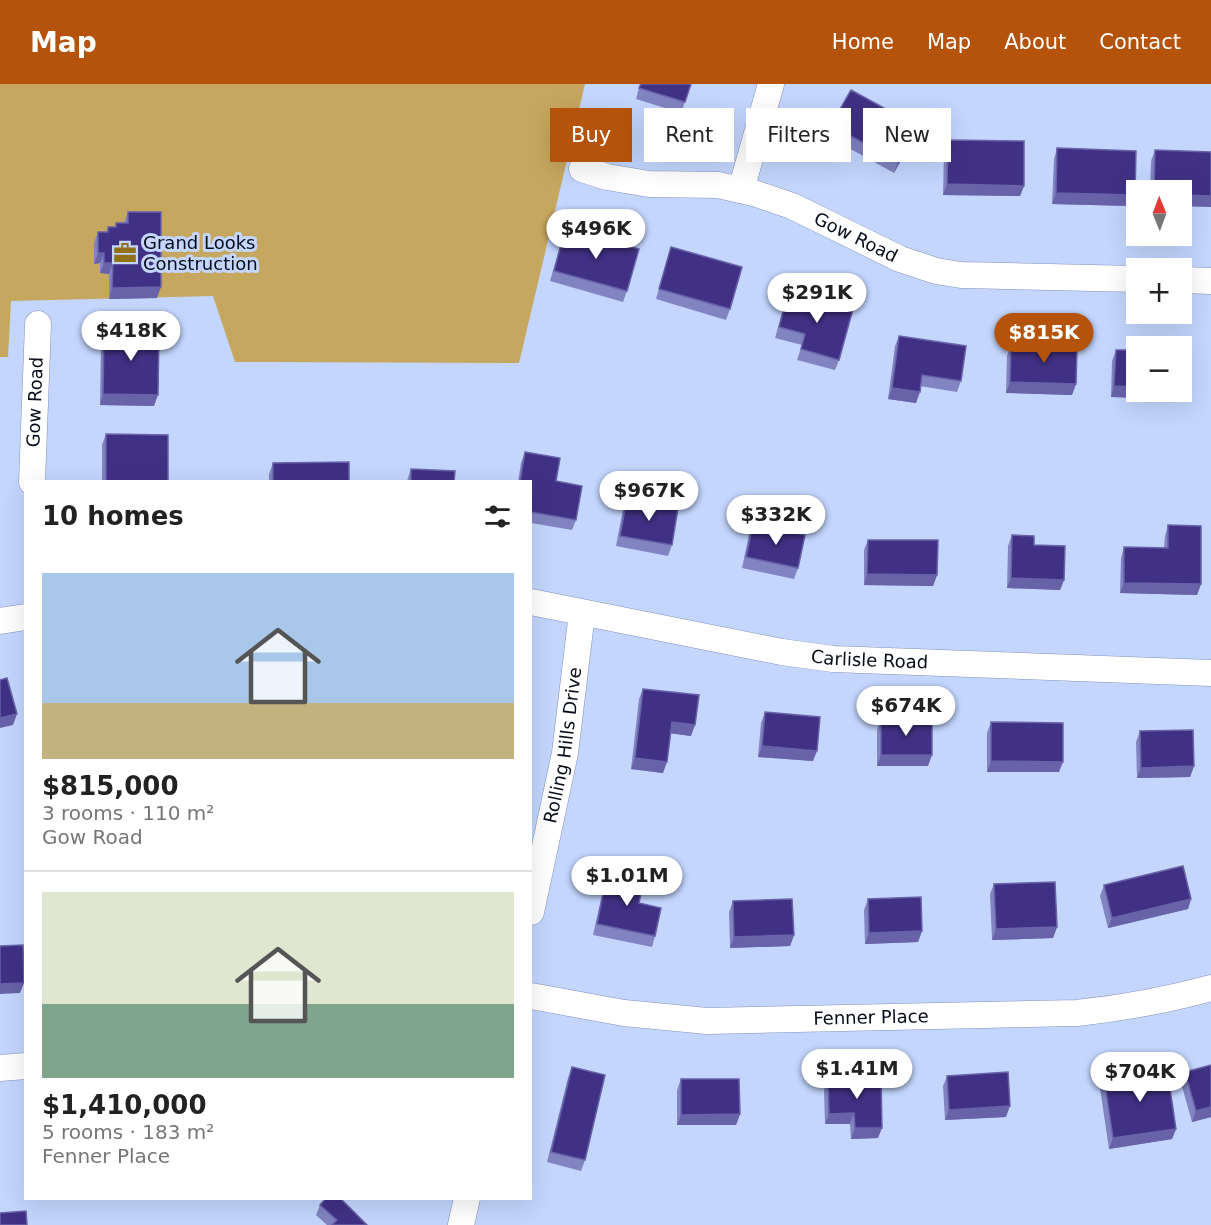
<!DOCTYPE html>
<html lang="en">
<head>
<meta charset="utf-8">
<style>
	:root { --surface:#fff; --page:#f6f6f6; --text:#222; --muted:#767676; --line:#e0e0e0; --accent:#b45309 }
	body { margin:0; font-family:"DejaVu Sans",sans-serif; background:var(--page); color:var(--text); height:100vh; display:flex; flex-direction:column; font-size:22px; white-space:nowrap }
	* { box-sizing:border-box; margin:0 }
	p { font-size:20px; color:var(--muted) }
	.icon { flex:none; width:33px; height:33px; fill:none; stroke:currentColor; stroke-width:2; stroke-linecap:round; stroke-linejoin:round }
	.map { position:relative; flex:1; overflow:hidden }
	.panel { position:absolute; left:24px; top:396px; width:508px; height:720px; display:flex; flex-direction:column; background:var(--surface); border-radius:0px; box-shadow:0 6px 24px #0002 }
	.panel>* { flex:none }
	.banner { position:absolute; left:550px; top:24px; width:570px; height:54px; display:flex; gap:12px }
	.needle { width:39px; rotate:359deg }
	.buttons { position:absolute; left:1126px; top:96px; display:grid; gap:12px }
	.buttons a { display:grid; place-items:center; width:66px; height:66px; border-radius:0px; background:var(--surface); box-shadow:0 6px 24px #0002; font-size:30px }
	.price { position:absolute; translate:-50% -51px; padding:0 14px; border-radius:21px; background:#fff; color:#222; font-size:20px; line-height:39px; filter:drop-shadow(0 2px 3px #0008) }
	.price::after { content:''; position:absolute; left:50%; top:36px; width:18px; height:14px; margin-left:-9px; background:inherit; clip-path:polygon(0 0,100% 0,50% 100%) }
	.price.on { background:var(--accent); color:#fff }
	ul { padding:0; list-style:none }
	li { display:grid; align-content:center; gap:12px; height:318px; padding:0 18px }
	li+li { border-top:2px solid var(--line) }
	li span { display:grid; place-items:center; height:186px; border-radius:0px; color:#555 }
	li>.icon { margin-inline-start:auto }
	span .icon { width:108px; height:108px; fill:#fffc; stroke-width:1 }
	li b { font-size:26px }
	h2 { display:flex; justify-content:space-between; align-items:center; height:72px; padding:0 18px; font-size:26px }
	.pill { padding:0 21px; border-radius:0px; background:var(--surface); box-shadow:0 6px 24px #0002; font-size:21px; line-height:54px }
	.pill.on { background:var(--accent); color:#fff }
	header { display:flex; align-items:center; gap:36px; box-sizing:border-box; height:84px; padding:0 30px; background:var(--accent); color:#fff }
	header strong { font-size:28px }
	nav { display:flex; gap:33px; margin-inline-start:auto; font-size:21px }
	.map>svg:first-child { display:block }
</style>
</head>
<body>
<header>
<strong>Map</strong>
<nav><a>Home</a><a>Map</a><a>About</a><a>Contact</a></nav>
</header>
<div class="map">
<svg width="1211" height="1141" viewBox="0 0 1211 1141">
	<rect width="100%" height="100%" fill="#c4d6fe"/>
	<path fill="#c6a75f" d="M0,0H585L519,279L235,278L213,212L11,217L8,273H0Z"/>
	<g fill="none" stroke-linecap="round" stroke-linejoin="round">
		<g stroke="#8292b8" stroke-width="27">
			<g id="street">
				<path id="s1" d="M582,85L607,93L649,100L718,101L754,109L792,122L900,175L936,187L961,191L1137,195"/>
				<path d="M741,106L771,0"/>
				<path d="M1182,196L1211,197"/>
				<path id="s2" d="M32,398L38,240"/>
				<path id="s3" d="M531,518L782,568L833,575L1211,589"/>
				<path d="M0,537L26,533"/>
				<path id="s4" d="M531,828L565,669L582,529"/>
				<path id="s5" d="M531,912L624,929L707,937L1077,929C1123,924 1167,916 1211,904"/>
				<path d="M0,984L26,982"/>
				<path d="M461,1141L467,1114"/>
			</g>
		</g>
		<use href="#street" stroke="#fff" stroke-width="26"/>
	</g>
	<path fill="#8284c2" d="M640,0H691L681,29L636,15Z
		M831,41L914,53L894,89L827,52Z
		M948,56L1024,102L1020,112L943,111L944,67Z
		M1057,64L1131,122L1052,120L1054,75Z
		M1155,66L1211,68V123L1182,122V106H1150L1151,77Z
		M128,128L157,214L109,215V190L100,189V179L94,180V159L98,148H106L108,143H115L116,139H124Z
		M565,145L627,207L623,218L550,197Z
		M671,163L730,225L726,236L656,215Z
		M788,208L839,276L835,286L797,276L802,261L775,254Z
		M104,246L154,322L100,321L101,257Z
		M899,252L961,297L957,308L920,302L916,319L888,315L895,262Z
		M1011,261L1076,300L1072,311L1006,309L1007,272Z
		M1116,266L1137,308H1181L1178,315L1111,313L1112,277Z
		M106,350L168,398H102V361Z
		M525,368L556,397L576,436L572,446L531,439V398H518L521,379Z
		M273,379L349,398H269V390Z
		M411,385L454,398L407,397Z
		M627,415L672,461L668,472L616,462L623,425Z
		M753,440L798,484L794,495L742,484L749,450Z
		M1168,441L1201,500L1197,511L1120,509L1121,474L1124,463L1164,464L1165,452Z
		M1012,451L1034,461L1064,496L1060,506L1007,504L1008,462Z
		M868,456L937,491L933,502L864,501V466Z
		M643,605L691,652L671,649L663,689L631,685L639,615Z
		M765,628L813,677L758,673L761,639Z
		M881,635L928,682H877V646Z
		M991,638L1059,688H987V649Z
		M1140,647L1194,682L1190,693L1137,694L1136,658Z
		M607,790L639,819L655,852L652,863L593,851L604,801Z
		M994,800L1057,843L1053,854L992,856L990,810Z
		M1104,801L1191,815L1188,825L1108,844L1100,812Z
		M868,815L922,847L918,858L865,860L864,826Z
		M733,817L794,851L790,862L730,864L729,828Z
		M1211,981V1033L1192,1038L1181,999L1185,988Z
		M572,983L585,1076L581,1087L547,1078L568,994Z
		M947,992L1006,1033L945,1036L943,1002Z
		M1104,993L1176,1045L1172,1055L1109,1065L1100,1004Z
		M681,995L740,1030L736,1041H677V1006Z
		M828,995L878,1054L851,1055L850,1040H825L824,1006Z
		M320,1121L367,1141H327L316,1131Z"/>
	<path fill="#6862a9" d="M917,42L914,53L894,89L898,78Z
		M947,100L1024,102L1020,112L943,111Z
		M1056,109L1135,111L1131,122L1052,120Z
		M1182,111L1211,112V123L1182,122Z
		M98,169H104L100,179L94,180Z
		M104,179H113L109,190L100,189Z
		M161,203L157,214L109,215L112,204Z
		M1010,298L1076,300L1072,311L1006,309Z
		M1114,302L1137,303V308H1181L1178,315L1111,313Z
		M892,304L920,308L916,319L888,315Z
		M103,310L158,311L154,322L100,321Z
		M867,490L937,491L933,502L864,501Z
		M1011,494L1064,496L1060,506L1007,504Z
		M1124,499L1201,500L1197,511L1120,509Z
		M17,630L13,641L0,644V634Z
		M672,638L695,641L691,652L668,649Z
		M762,662L817,667L813,677L758,673Z
		M881,671H932L928,682H877Z
		M635,674L667,678L663,689L631,685Z
		M991,677L1063,678L1059,688H987Z
		M1194,682L1190,693L1137,694L1141,684Z
		M1191,815L1188,825L1108,844L1112,834Z
		M1057,843L1053,854L992,856L996,845Z
		M922,847L918,858L865,860L869,849Z
		M794,851L790,862L730,864L734,853Z
		M24,899L20,909L0,910V900Z
		M1010,1022L1006,1033L945,1036L949,1026Z
		M1211,1023V1033L1192,1038L1196,1027Z
		M854,1029L850,1040H825L829,1030Z
		M740,1030L736,1041H677L681,1031Z
		M855,1044H882L878,1054L851,1055Z
		M1176,1045L1172,1055L1109,1065L1113,1054Z"/>
	<path fill="#413185" stroke="#6862a9" stroke-width="1.5" d="M641,0H691L685,18L639,4Z
		M851,6L917,42L898,78L831,41Z
		M948,56L1024,57V102L947,100Z
		M1057,64L1136,67L1135,111L1056,109Z
		M1155,66L1211,68V112L1182,111V106H1154Z
		M128,128H161V203L112,204L113,179H104V169H98V148H108V143H116V139H128Z
		M565,145L639,165L627,207L554,187Z
		M671,163L742,183L730,225L659,205Z
		M788,208L853,225L839,276L801,265L805,250L779,243Z
		M104,246L159,247L158,311L103,310Z
		M899,252L966,262L961,297L922,291L920,308L892,304Z
		M1011,261L1077,263L1076,300L1010,298Z
		M1116,266H1137V303L1114,302Z
		M1182,268H1183L1182,302Z
		M106,350L168,351V398H106Z
		M525,368L560,374L556,397L582,402L576,436L531,428V398H520Z
		M349,378V398H273V379Z
		M411,385L455,387L454,398H411Z
		M627,415L678,424L672,461L620,452Z
		M753,440L805,451L798,484L746,473Z
		M1168,441L1201,442V500L1124,499V463L1168,464Z
		M1012,451L1034,452V461L1065,462L1064,496L1011,494Z
		M868,456H938L937,491L867,490Z
		M7,594L17,630L0,634V596Z
		M643,605L699,611L695,641L672,638L667,678L635,674Z
		M765,628L820,633L817,667L762,662Z
		M881,635H932V671H881Z
		M991,638L1063,639V678L991,677Z
		M1193,646L1194,682L1141,684L1140,647Z
		M1183,782L1191,815L1112,834L1104,801Z
		M607,790L643,798L639,819L661,824L655,852L597,840Z
		M1055,798L1057,843L996,845L994,800Z
		M921,813L922,847L869,849L868,815Z
		M792,815L794,851L734,853L733,817Z
		M23,861L24,899L0,900V862Z
		M1211,981V1023L1196,1027L1185,988Z
		M572,983L605,991L585,1076L551,1068Z
		M1167,984L1176,1045L1113,1054L1104,993Z
		M1008,988L1010,1022L949,1026L947,992Z
		M881,993L882,1044H855L854,1029L829,1030L828,995Z
		M681,995H739L740,1030L681,1031Z
		M326,1114H340L367,1141H332L337,1136L320,1121Z
		M26,1127L27,1141H0V1129Z"/>
	<defs>
		<g id="office-bare" transform="scale(1.8)"><path d="M-6-3h4V-5.5h4V-3h4V5H-6ZM-1-4.5V-3h2v-1.5ZM-6 0V1H6V0Z" fill="#927218" stroke="#c4d6fe" stroke-width="2.5" paint-order="stroke"/></g>
	</defs>
	<g fill-rule="evenodd">
		<use href="#office-bare" x="125" y="169"/>
	</g>
	<g text-anchor="middle" stroke-width="6" stroke-linejoin="round" paint-order="stroke">
		<g font-size="18" fill="#070c1a" stroke="#c4d6fe">
			<text dy="6" stroke="none"><textPath href="#s1" startOffset="286">Gow Road</textPath></text>
			<text dy="6" stroke="none"><textPath href="#s2" startOffset="80">Gow Road</textPath></text>
			<text dy="6" stroke="none"><textPath href="#s3" startOffset="344">Carlisle Road</textPath></text>
			<text dy="6" stroke="none"><textPath href="#s4" startOffset="170">Rolling Hills Drive</textPath></text>
			<text dy="6" stroke="none"><textPath href="#s5" startOffset="342">Fenner Place</textPath></text>
		</g>
		<g font-size="18" fill="#070c1a" stroke="#c4d6fe" text-anchor="start">
			<text x="143" y="165">Grand Looks<tspan x="143" dy="21">Construction</tspan></text>
		</g>
	</g>
</svg>
<div class="buttons">
<a><svg class="needle" viewBox="-14 -14 28 28"><path d="M0-13l5 13h-10z" fill="#e53935"/><path d="M0 13l5-13h-10z" fill="#767676"/></svg></a>
<a>+</a>
<a>−</a>
</div>
<b class="price" style="left:596px;top:176px">$496K</b>
<b class="price" style="left:817px;top:240px">$291K</b>
<b class="price" style="left:131px;top:278px">$418K</b>
<b class="price on" style="left:1044px;top:280px">$815K</b>
<b class="price" style="left:649px;top:438px">$967K</b>
<b class="price" style="left:776px;top:462px">$332K</b>
<b class="price" style="left:906px;top:653px">$674K</b>
<b class="price" style="left:627px;top:823px">$1.01M</b>
<b class="price" style="left:857px;top:1016px">$1.41M</b>
<b class="price" style="left:1140px;top:1019px">$704K</b>
<div class="banner">
<a class="pill on">Buy</a>
<a class="pill">Rent</a>
<a class="pill">Filters</a>
<a class="pill">New</a>
</div>
<section class="panel">
<h2>10 homes<svg class="icon" aria-label="filters" viewBox="0 0 24 24"><path d="M4 7h16M4 17h16"/><circle cx="9" cy="7" r="2"/><circle cx="15" cy="17" r="2"/></svg></h2>
<ul>
<li><span style="background:linear-gradient(#a9c7e8 70%,#c2b280 0)"><svg class="icon" aria-label="home" viewBox="0 0 24 24"><path d="M3 11l9-7 9 7M6 9v11h12V9"/></svg></span><div><b>$815,000</b><p>3 rooms · 110 m²</p><p>Gow Road</p></div></li>
<li><span style="background:linear-gradient(#dfe7d0 60%,#7fa58c 0)"><svg class="icon" aria-label="home" viewBox="0 0 24 24"><path d="M3 11l9-7 9 7M6 9v11h12V9"/></svg></span><div><b>$1,410,000</b><p>5 rooms · 183 m²</p><p>Fenner Place</p></div></li>
</ul>
</section>
</div>
</body>
</html>
